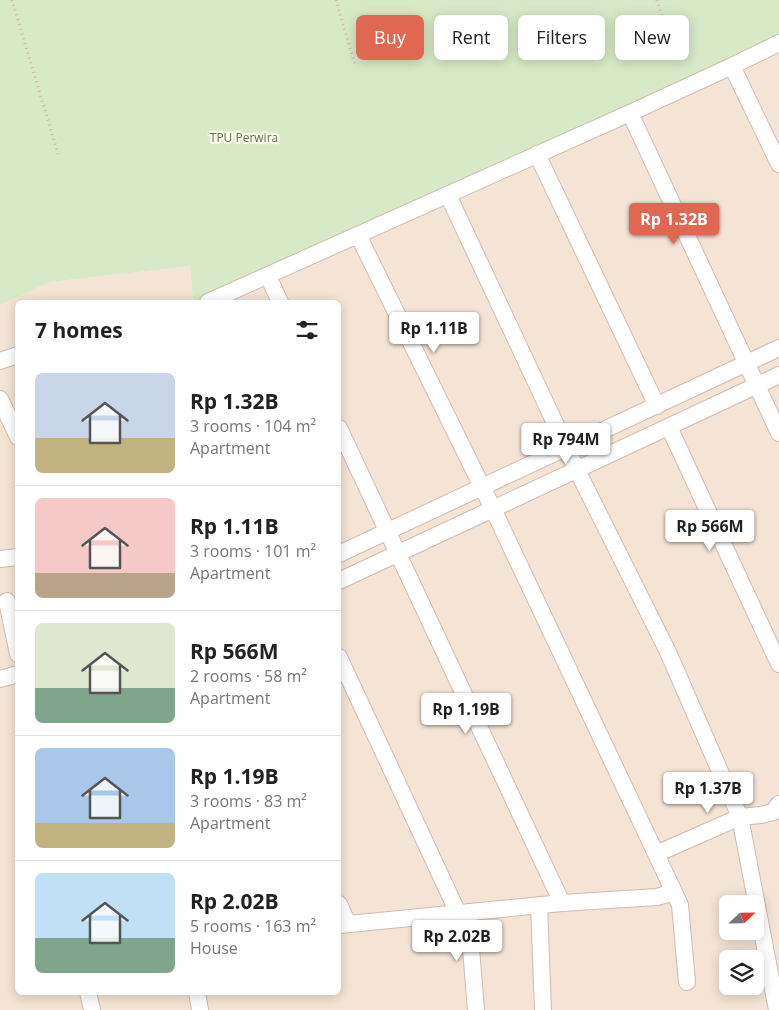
<!DOCTYPE html>
<html lang="en">
<head>
<meta charset="utf-8">
<style>
	:root { --surface:#fff; --page:#f2f2f2; --text:#222; --muted:#767676; --line:#e0e0e0; --accent:#e06852 }
	body { margin:0; font-family:"Open Sans",sans-serif; background:var(--page); color:var(--text); height:100vh; display:flex; flex-direction:column; font-size:19px; white-space:nowrap }
	* { box-sizing:border-box; margin:0 }
	p { font-size:16px; color:var(--muted) }
	.icon { flex:none; width:28px; height:28px; fill:none; stroke:currentColor; stroke-width:2; stroke-linecap:round; stroke-linejoin:round }
	.map { position:relative; flex:1; overflow:hidden }
	.panel { position:absolute; left:15px; top:300px; width:326px; height:695px; display:flex; flex-direction:column; background:var(--surface); border-radius:8px; box-shadow:0 2px 12px #0003 }
	.panel>* { flex:none }
	.banner { position:absolute; left:356px; top:15px; width:348px; height:45px; display:flex; gap:10px }
	.needle { width:32px; rotate:68deg }
	.controls { position:absolute; left:719px; top:895px; display:grid; gap:10px }
	.controls a { display:grid; place-items:center; width:45px; height:45px; border-radius:8px; background:var(--surface); box-shadow:0 2px 12px #0003; font-size:25px }
	.price { position:absolute; translate:-50% -42px; padding:0 11px; border-radius:5px; background:#fff; color:#222; font-size:16px; line-height:32px; filter:drop-shadow(0 1px 2px #0008) }
	.price::after { content:''; position:absolute; left:50%; top:30px; width:15px; height:11px; margin-left:-8px; background:inherit; clip-path:polygon(0 0,100% 0,50% 100%) }
	.price.current { background:var(--accent); color:#fff }
	ul { padding:0; list-style:none }
	li { display:flex; align-items:center; gap:15px; height:125px; padding:0 20px }
	li+li { border-top:1px solid var(--line) }
	li span { display:grid; place-items:center; flex:none; width:140px; height:100px; border-radius:8px; color:#555 }
	li>.icon { margin-inline-start:auto }
	span .icon { width:60px; height:60px; fill:#fffc; stroke-width:1 }
	li b { font-size:21px }
	h2 { display:flex; justify-content:space-between; align-items:center; height:60px; padding:0 20px; font-size:21px }
	.pill { padding:0 18px; border-radius:8px; background:var(--surface); box-shadow:0 2px 12px #0003; font-size:18px; line-height:45px }
	.pill.current { background:var(--accent); color:#fff }
	.map>svg:first-child { display:block }
</style>
</head>
<body>
<div class="map">
<svg width="779" height="1010" viewBox="0 0 779 1010">
	<rect width="100%" height="100%" fill="#fcf2e8"/>
	<path fill="#f3e4d6" fill-rule="evenodd" d="M779,34V1010H0V305L50,282L190,266L193,302H18V992H339V302H223ZM728,904H755V931H728ZM728,959H755V986H728Z"/>
	<path fill="#d7e9c6" d="M0,0H779V34L223,302H193L190,266L50,282L0,305Z"/>
	<g fill="none" stroke-linecap="round" stroke-linejoin="round">
		<g stroke="#cfbcb0" stroke-width="18">
			<path id="street" d="M732,66L779,164
				M630,113L779,433
				M537,154L657,406
				M448,195L577,470L668,652L740,817L777,1010
				M268,276L280,302
				M208,302L630,113L732,66L779,43
				M0,361L18,355
				M0,399L18,437
				M669,427L779,664
				M339,428L562,903
				M339,554L779,348
				M0,559L18,557
				M339,581L779,375
				M7,601L18,654
				M339,657L458,913
				M0,679L18,674
				M656,854L740,817L761,815L773,812L779,804
				M674,892L680,905L687,982
				M339,904L348,924
				M539,905L543,1010
				M468,912L476,1010
				M339,925L562,903L657,897L674,892L493,509L358,235
				M88,992L92,1010
				M197,992L200,1010"/>
		</g>
		<path stroke="#d5b3a3" stroke-width="3" stroke-dasharray="1 4" stroke-linecap="butt" d="M12,0L58,154
			M336,0L355,65
			M657,0L668,36"/>
		<use href="#street" stroke="#fff" stroke-width="16"/>
	</g>
	<g text-anchor="middle" stroke-width="4.5" stroke-linejoin="round" paint-order="stroke">
		<g font-size="12" fill="#587a45" stroke="#fef7ee">
			<text x="244" y="142">TPU Perwira</text>
		</g>
	</g>
</svg>
<div class="controls">
<a><svg class="needle" viewBox="-14 -14 28 28"><path d="M0-13l5 13h-10z" fill="#e53935"/><path d="M0 13l5-13h-10z" fill="#767676"/></svg></a>
<a><svg class="icon" aria-label="layers" viewBox="0 0 24 24"><path d="M12 4l9 5-9 5-9-5zM3 14l9 5 9-5"/></svg></a>
</div>
<b class="price current" style="left:674px;top:245px">Rp 1.32B</b>
<b class="price" style="left:434px;top:354px">Rp 1.11B</b>
<b class="price" style="left:566px;top:465px">Rp 794M</b>
<b class="price" style="left:710px;top:552px">Rp 566M</b>
<b class="price" style="left:466px;top:735px">Rp 1.19B</b>
<b class="price" style="left:708px;top:814px">Rp 1.37B</b>
<b class="price" style="left:457px;top:962px">Rp 2.02B</b>
<div class="banner">
<a class="pill current">Buy</a>
<a class="pill">Rent</a>
<a class="pill">Filters</a>
<a class="pill">New</a>
</div>
<section class="panel">
<h2>7 homes<svg class="icon" aria-label="filters" viewBox="0 0 24 24"><path d="M4 7h16M4 17h16"/><circle cx="9" cy="7" r="2"/><circle cx="15" cy="17" r="2"/></svg></h2>
<ul>
<li><span style="background:linear-gradient(#c9d6e8 65%,#c2b280 0)"><svg class="icon" aria-label="home" viewBox="0 0 24 24"><path d="M3 11l9-7 9 7M6 9v11h12V9"/></svg></span><div><b>Rp 1.32B</b><p>3 rooms · 104 m²</p><p>Apartment</p></div></li>
<li><span style="background:linear-gradient(#f6c9c9 75%,#b9a48a 0)"><svg class="icon" aria-label="home" viewBox="0 0 24 24"><path d="M3 11l9-7 9 7M6 9v11h12V9"/></svg></span><div><b>Rp 1.11B</b><p>3 rooms · 101 m²</p><p>Apartment</p></div></li>
<li><span style="background:linear-gradient(#dfe7d0 65%,#7fa58c 0)"><svg class="icon" aria-label="home" viewBox="0 0 24 24"><path d="M3 11l9-7 9 7M6 9v11h12V9"/></svg></span><div><b>Rp 566M</b><p>2 rooms · 58 m²</p><p>Apartment</p></div></li>
<li><span style="background:linear-gradient(#a9c7e8 75%,#c2b280 0)"><svg class="icon" aria-label="home" viewBox="0 0 24 24"><path d="M3 11l9-7 9 7M6 9v11h12V9"/></svg></span><div><b>Rp 1.19B</b><p>3 rooms · 83 m²</p><p>Apartment</p></div></li>
<li><span style="background:linear-gradient(#bfe0f5 65%,#7fa58c 0)"><svg class="icon" aria-label="home" viewBox="0 0 24 24"><path d="M3 11l9-7 9 7M6 9v11h12V9"/></svg></span><div><b>Rp 2.02B</b><p>5 rooms · 163 m²</p><p>House</p></div></li>
</ul>
</section>
</div>
</body>
</html>
